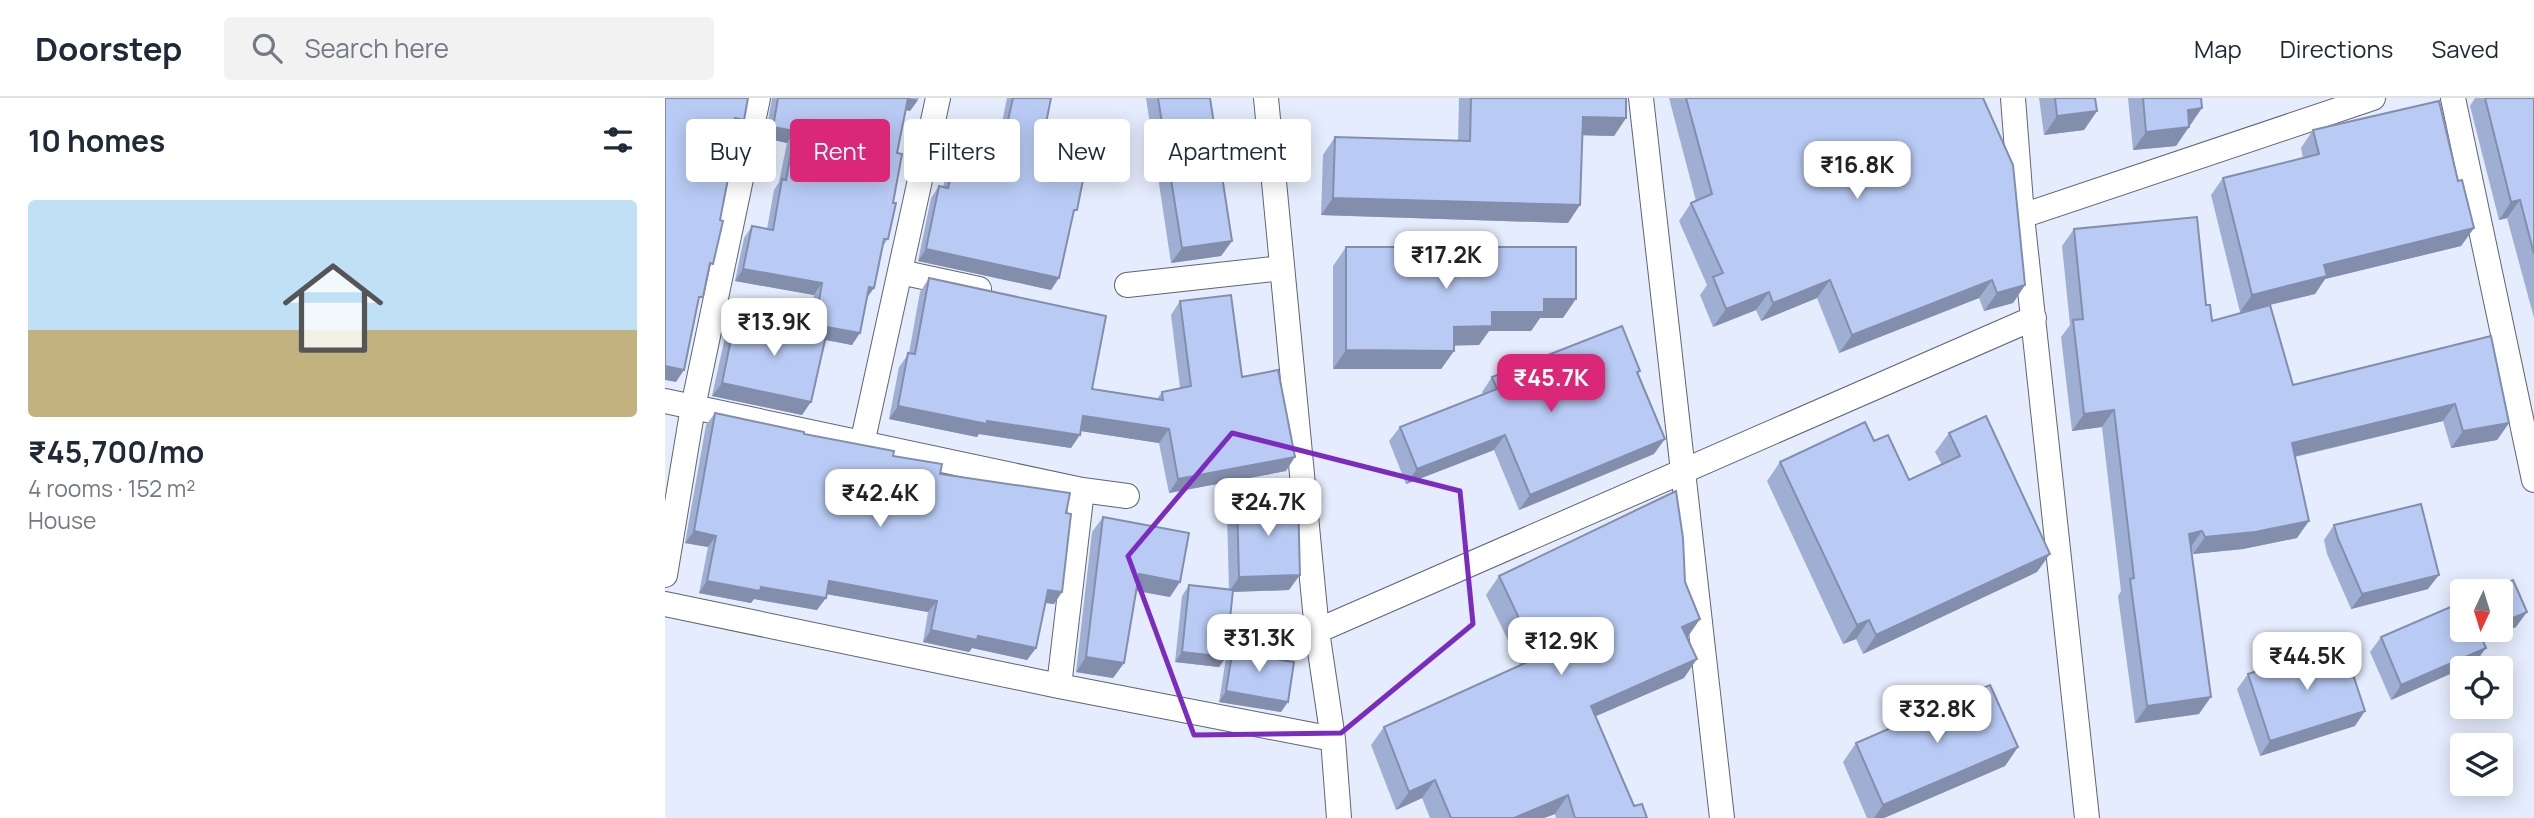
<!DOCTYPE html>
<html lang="en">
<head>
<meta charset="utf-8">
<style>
	:root { --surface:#fff; --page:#f2f2f3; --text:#1f2937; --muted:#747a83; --line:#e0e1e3; --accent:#db2777 }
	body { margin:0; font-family:Manrope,sans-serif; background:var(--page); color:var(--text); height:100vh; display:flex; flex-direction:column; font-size:26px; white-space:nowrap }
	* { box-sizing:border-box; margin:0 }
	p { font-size:23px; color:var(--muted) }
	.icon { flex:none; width:38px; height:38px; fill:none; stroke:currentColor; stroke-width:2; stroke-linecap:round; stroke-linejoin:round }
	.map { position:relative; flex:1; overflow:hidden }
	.panel { display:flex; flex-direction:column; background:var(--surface); width:665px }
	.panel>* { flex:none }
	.banner { position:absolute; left:21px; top:21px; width:665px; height:63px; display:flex; gap:14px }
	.needle { width:46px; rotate:184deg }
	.tools { position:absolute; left:1785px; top:481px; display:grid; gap:14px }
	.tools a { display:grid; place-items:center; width:63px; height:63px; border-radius:7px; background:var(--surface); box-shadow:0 4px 18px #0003; font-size:35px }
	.price { position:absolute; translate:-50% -60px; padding:0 16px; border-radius:14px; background:#fff; color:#222; font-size:23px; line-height:46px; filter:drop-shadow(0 2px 4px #0008) }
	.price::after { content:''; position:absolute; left:50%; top:42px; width:21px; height:16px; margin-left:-10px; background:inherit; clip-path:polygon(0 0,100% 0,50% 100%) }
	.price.current { background:var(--accent); color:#fff }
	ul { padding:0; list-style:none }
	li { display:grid; align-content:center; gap:14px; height:371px; padding:0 28px }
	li+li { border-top:2px solid var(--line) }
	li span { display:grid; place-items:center; height:217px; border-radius:7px; color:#555 }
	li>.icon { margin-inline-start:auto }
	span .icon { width:126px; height:126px; fill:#fffc; stroke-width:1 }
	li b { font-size:30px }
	h2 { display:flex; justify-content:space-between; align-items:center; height:84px; padding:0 28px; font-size:30px }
	.tag { padding:0 24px; border-radius:7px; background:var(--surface); box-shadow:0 4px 18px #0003; font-size:24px; line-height:63px }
	.tag.current { background:var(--accent); color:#fff }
	header { display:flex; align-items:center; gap:42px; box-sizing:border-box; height:98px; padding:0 35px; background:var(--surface); border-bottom:2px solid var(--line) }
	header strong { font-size:33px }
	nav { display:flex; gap:38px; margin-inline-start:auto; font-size:24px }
	.search { width:490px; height:63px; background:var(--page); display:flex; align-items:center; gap:18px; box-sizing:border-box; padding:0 24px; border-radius:7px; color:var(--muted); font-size:26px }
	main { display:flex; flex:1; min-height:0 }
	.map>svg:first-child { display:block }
</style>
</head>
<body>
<header>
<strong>Doorstep</strong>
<div class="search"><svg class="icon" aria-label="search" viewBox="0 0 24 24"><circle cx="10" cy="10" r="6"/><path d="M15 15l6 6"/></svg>Search here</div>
<nav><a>Map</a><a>Directions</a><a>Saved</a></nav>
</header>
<main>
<section class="panel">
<h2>10 homes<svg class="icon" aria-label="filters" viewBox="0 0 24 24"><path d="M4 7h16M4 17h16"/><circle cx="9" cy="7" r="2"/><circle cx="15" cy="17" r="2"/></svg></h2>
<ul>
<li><span style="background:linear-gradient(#bfe0f5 60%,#c2b280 0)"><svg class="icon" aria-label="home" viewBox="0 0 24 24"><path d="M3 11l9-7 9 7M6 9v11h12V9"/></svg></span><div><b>₹45,700/mo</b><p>4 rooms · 152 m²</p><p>House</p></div></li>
</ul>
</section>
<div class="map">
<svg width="1869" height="720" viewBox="0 0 1869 720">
	<rect width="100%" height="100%" fill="#e5ecfd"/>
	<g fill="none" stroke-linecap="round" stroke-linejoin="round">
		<g stroke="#5e6473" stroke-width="26">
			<path id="minor" d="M601,0L652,533L668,641L674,720
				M976,0L1057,720
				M1348,0L1357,118L1422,720
				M1788,0L1869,382
				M1357,118L1708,0
				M235,174L314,191
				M462,187L617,170
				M0,303L417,392L462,398
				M197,346L273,0
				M0,477L28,309L93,0
				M0,506L394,588L668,641
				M652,533L1369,220
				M394,588L417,392"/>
		</g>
		<use href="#minor" stroke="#fff" stroke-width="24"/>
	</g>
	<path fill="#9fafd3" d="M107,0H254L245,13L240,12L232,55L228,105L223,141L217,149L187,247L160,242L137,317L47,298L62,230L71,217L143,230L149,197L70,183L79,140L87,128L102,131L109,92L114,84L122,45L100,40Z
		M342,0H386L378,40L402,71L406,80L407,119L386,192L253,163L266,100L274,88L278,89L284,66L292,54H294L296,45L304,33L334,39Z
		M481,0H545L567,143L556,158L506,165Z
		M794,0H961V20L949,38L918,37L903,125L656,117L658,57L670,39L793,43Z
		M1004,0H1318L1360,187L1348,205L1319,213L1314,200L1174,255L1152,200L1096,223L1091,212L1048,229L1035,197L1042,187L1014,123L1026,105L1031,103Z
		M1374,0H1430L1432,13L1419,32L1379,37Z
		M1463,0H1536L1524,28L1511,48L1468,52Z
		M1810,0H1869V220L1842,120L1834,122L1805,8Z
		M1648,32L1793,83L1809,130L1796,148L1660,181L1650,196L1575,214L1546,97L1558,80L1638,60L1636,50Z
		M1409,131L1541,207L1547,223L1628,287L1826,238L1844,325L1832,342L1786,350L1778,323L1630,359L1632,440L1578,451L1528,456L1526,451L1534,616L1470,625L1453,498L1456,493L1437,329L1407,333L1396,239L1405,227L1397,148Z
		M681,149L898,220H875L866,233H824L814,247H789V253L776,271H668V168Z
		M264,180L427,291L492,301L497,294L515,290L506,217L515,203L577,279L621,373L504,395L494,345L416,333L406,350L314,336L312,339L224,321L234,269L244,255L255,194Z
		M975,273L973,277L989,356L854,412L829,352L741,386L724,343L735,329L818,296L817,294L827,279Z
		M50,315L228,358L275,376L401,415L397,494L389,506L380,505L371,550L362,562L307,550L304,554L258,544L263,514L162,496L152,512L89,501L86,505L34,495L43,449L20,445L41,327Z
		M1284,335L1372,474L1198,556L1191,541L1178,546L1102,383L1115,364L1209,343L1244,382L1277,367L1270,354Z
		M572,402L624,492L568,494L561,559L554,569L510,564L517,498L524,487L564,492L562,417Z
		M438,419L505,499L471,493L459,565L448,580L411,574L427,434Z
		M1669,427L1763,491L1686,511L1662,456L1659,442Z
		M834,478L1020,484L1035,521L1022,539L1019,580L930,618L969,708L982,720H891L890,716L879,720H765L757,700L731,712L706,647L719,629L855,567L821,497Z
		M1851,529L1817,543L1810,565L1726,602L1705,554L1716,539Z
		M569,544L598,559L616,614L554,604L562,554Z
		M1583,576L1690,628L1595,658L1572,591Z
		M1191,645L1353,649L1340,668L1219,720H1355H1202L1178,664Z"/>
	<path fill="#828eac" d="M243,0L253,2L245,13L235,11Z
		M1537,10L1511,48L1468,52L1481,34L1523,12Z
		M1432,13L1419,32L1379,37L1392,18Z
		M918,19L961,20L949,38L906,37Z
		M70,20L79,22L71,34L62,32Z
		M108,29L130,33L122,45L100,40Z
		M668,100L915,107L903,125L656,117Z
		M1855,102L1842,120L1834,122L1846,104Z
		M1809,130L1796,148L1660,181L1650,196L1575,214L1587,197L1659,167Z
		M567,143L556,158L506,165L517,150Z
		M261,151L394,180L386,192L253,163Z
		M78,171L157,185L149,197L70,183Z
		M1165,182L1152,200L1096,223L1108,205Z
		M1327,182L1314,200L1174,255L1187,237Z
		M1360,187L1348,205L1319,213L1332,195Z
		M204,189L209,190L201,201Z
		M1104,194L1091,212L1048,229L1061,211Z
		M879,201H911L898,220H875L866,233H824L814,247L776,248L789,229L827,214Z
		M150,227L195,235L187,247L141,238Z
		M681,252L789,253L776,271H668Z
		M0,268L19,272L11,284L0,282Z
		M57,285L146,304L137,317L47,298Z
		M1790,306L1778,323L1615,362L1627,345Z
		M233,308L415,337L406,350L314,336L312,339L224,321Z
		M1449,312L1437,329L1407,333L1419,316Z
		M418,318L504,331L494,345L409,332Z
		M1844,325L1832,342L1786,350L1798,333Z
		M840,337L829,352L741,386L752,371Z
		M1000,341L989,356L854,412L865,397Z
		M630,359L621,373L504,395L513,381Z
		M1644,423L1632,440L1578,451L1528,456L1540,439Z
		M29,433L51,438L43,449L20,445Z
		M1537,433L1525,450L1524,436Z
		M1385,456L1372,474L1198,556L1211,537Z
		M474,476L515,484L505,499L463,491Z
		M635,477L624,492L564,494L574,479Z
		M1774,477L1763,491L1686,511L1697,496Z
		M42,483L96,489L161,500L152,512L89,501L86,505L34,495Z
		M164,483L272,503L263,514L155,495Z
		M383,492L397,494L389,506L374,504Z
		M1862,514L1851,529L1803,549L1814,534L1819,532H1836V525Z
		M1035,521L1022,540L1017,529Z
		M1204,522L1191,541L1178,546L1192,527Z
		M266,532L313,538L371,550L362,562L307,550L304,554L258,544Z
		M1821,550L1810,565L1726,602L1736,587Z
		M517,554L561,559L554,569L510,564Z
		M421,559L459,565L448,580L411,574Z
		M1032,561L1019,580L913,626L926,608Z
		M561,593L623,604L616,614L554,604Z
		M1546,599L1534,616L1470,625L1482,608Z
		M1700,613L1690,628L1595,658L1605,643Z
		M1353,649L1340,668L1219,720H1209L1218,707Z
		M770,682L757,700L731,712L744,694Z
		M903,697L890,716L879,720H849Z"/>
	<path fill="#b9cbf5" stroke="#828eac" stroke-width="2" d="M0,0H83L79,22L70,20L61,64L66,65L55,122L58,123L48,166L45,165L38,199H34L19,272L0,268Z
		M113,0H243L232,55L237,56L228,105H231L223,141H219L209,190L204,189L195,235L150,227L157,185L78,171L87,128L108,132L117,81L121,82L130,33L108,29Z
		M348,0H386L378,40L407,46L402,71L407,72L406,80L418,82L412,112H409L394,180L261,151L274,88L283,90L292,54L300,55L304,33L339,40Z
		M493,0H545L567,143L517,150Z
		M806,0H961V20L918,19L915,107L668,100L670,39L805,43Z
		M1021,0H1318L1348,67L1360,187L1332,195L1327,182L1187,237L1165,182L1108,205L1104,194L1061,211L1048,179L1058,175L1026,105L1047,96Z
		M1390,0H1430L1432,13L1392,18Z
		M1478,0H1536L1537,10L1523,12L1524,29L1481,34Z
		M1820,0H1869V156L1855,102L1846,104Z
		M1774,3L1793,83L1797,82L1809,130L1659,167L1662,178L1587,197L1558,80L1654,56L1648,32Z
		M1532,119L1541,207H1545L1547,223L1605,207L1628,287L1826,238L1844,325L1798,333L1790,306L1627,345L1644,423L1590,434L1540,439L1537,433L1524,436L1546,599L1482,608L1465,481L1469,480L1449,312L1419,316L1408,222L1418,221L1409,131Z
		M681,149H911V201H879V214H827V228L789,229V253L681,252Z
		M264,180L441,218L427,291L498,302L497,294L526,288L515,203L566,197L577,279L613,272L630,359L513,381L504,331L418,318L415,337L322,323V326L233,308L243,255L250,256Z
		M71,217L162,233L146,304L57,285Z
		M957,228L975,273L972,274L1000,341L865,397L840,337L752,371L735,329L832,291L827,279Z
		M50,315L139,334V336L229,353L228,358L277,366L275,376L405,395L401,415L406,416L397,494L383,492L371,550L313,538L312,542L266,532L272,503L164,483L161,500L96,489L95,493L42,483L51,438L29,433Z
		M1321,318L1385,456L1211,537L1204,522L1192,527L1115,364L1200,324L1209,343L1223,337L1244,382L1295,358L1284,335Z
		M1011,393L1018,440L1020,484L1035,521L1017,529L1032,561L926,608L969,708L977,706L982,720H910L903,697L849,720H786L770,682L744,694L719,629L869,561L866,555L870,554L834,478Z
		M633,401L635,477L574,479L572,402Z
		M1756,406L1774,477L1697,496L1673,441L1669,427Z
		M438,419L524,435L515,484L474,476L459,565L421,559Z
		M1848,482L1862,514L1836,525V494H1821Z
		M524,487L568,492L561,559L517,554Z
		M1797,504V532H1819L1814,534L1821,550L1736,587L1716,539Z
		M569,544L600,549L598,559L629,564L623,604L561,593Z
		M1678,546L1700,613L1605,643L1583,576Z
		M1325,587L1353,649L1218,707L1191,645Z"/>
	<path fill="none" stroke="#7b2cbf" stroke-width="5" stroke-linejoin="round" d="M567,335L795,393L808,526L676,635L529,637L463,458Z"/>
</svg>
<div class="tools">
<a><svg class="needle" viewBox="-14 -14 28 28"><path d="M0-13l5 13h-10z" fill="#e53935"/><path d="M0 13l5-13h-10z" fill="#747a83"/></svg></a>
<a><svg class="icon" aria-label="locate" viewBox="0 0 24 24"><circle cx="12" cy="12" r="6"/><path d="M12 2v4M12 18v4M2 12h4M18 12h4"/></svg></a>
<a><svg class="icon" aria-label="layers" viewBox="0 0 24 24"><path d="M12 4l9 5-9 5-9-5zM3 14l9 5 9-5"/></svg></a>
</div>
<b class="price" style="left:1192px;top:103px">₹16.8K</b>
<b class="price" style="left:781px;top:193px">₹17.2K</b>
<b class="price" style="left:109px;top:260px">₹13.9K</b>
<b class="price current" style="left:886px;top:316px">₹45.7K</b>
<b class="price" style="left:215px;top:431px">₹42.4K</b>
<b class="price" style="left:603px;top:440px">₹24.7K</b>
<b class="price" style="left:594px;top:576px">₹31.3K</b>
<b class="price" style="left:896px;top:579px">₹12.9K</b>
<b class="price" style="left:1642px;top:594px">₹44.5K</b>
<b class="price" style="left:1272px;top:647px">₹32.8K</b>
<div class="banner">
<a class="tag">Buy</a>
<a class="tag current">Rent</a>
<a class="tag">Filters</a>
<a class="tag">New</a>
<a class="tag">Apartment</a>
</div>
</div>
</main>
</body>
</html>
